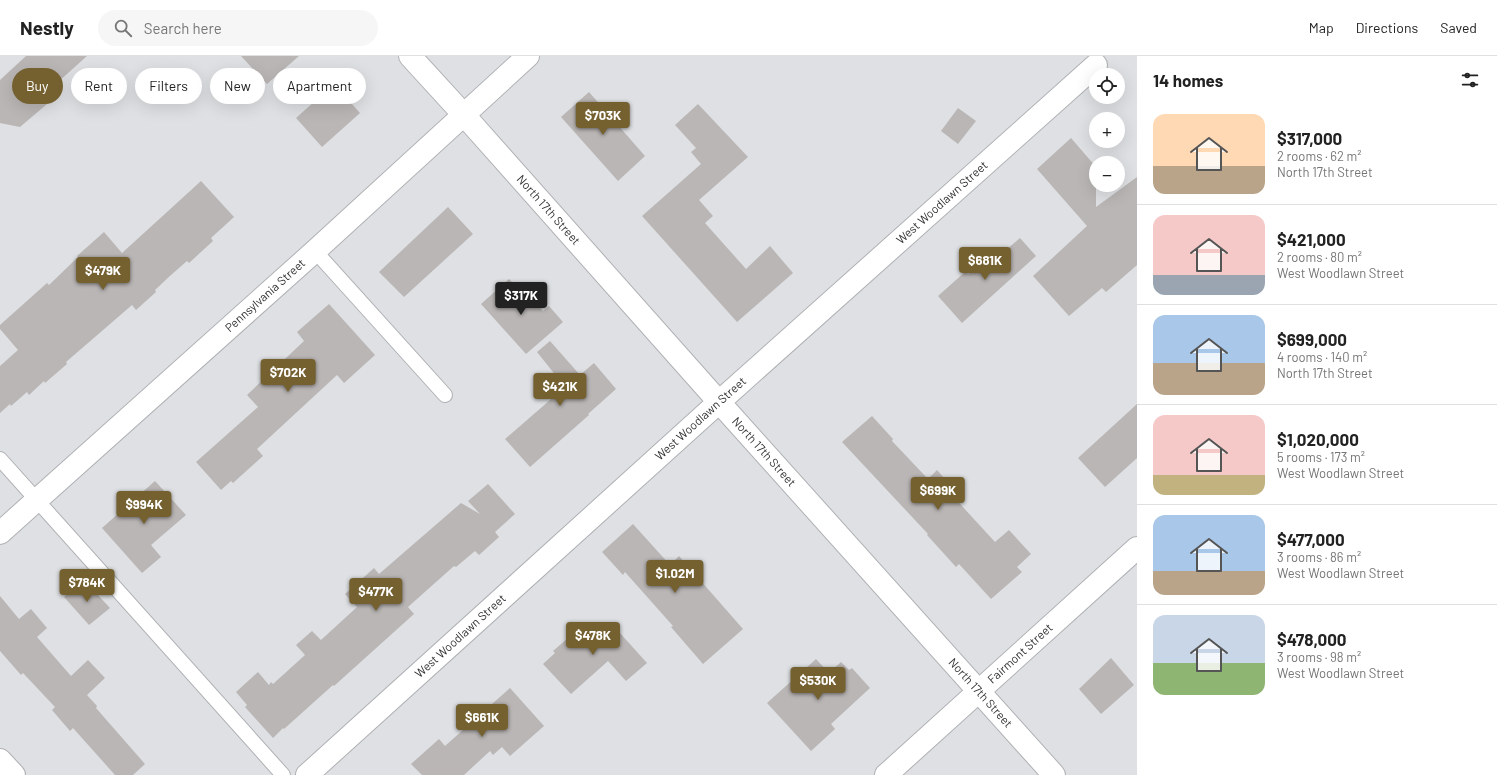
<!DOCTYPE html>
<html lang="en">
<head>
<meta charset="utf-8">
<style>
	:root { --surface:#fff; --page:#f6f6f6; --text:#222; --muted:#767676; --line:#e0e0e0; --accent:#756130 }
	body { margin:0; font-family:Barlow,sans-serif; background:var(--page); color:var(--text); height:100vh; display:flex; flex-direction:column; font-size:15px; white-space:nowrap }
	* { box-sizing:border-box; margin:0 }
	p { font-size:13px; color:var(--muted) }
	.icon { flex:none; width:22px; height:22px; fill:none; stroke:currentColor; stroke-width:2; stroke-linecap:round; stroke-linejoin:round }
	.map { position:relative; flex:1; overflow:hidden }
	.details { display:flex; flex-direction:column; background:var(--surface); width:360px }
	.details>* { flex:none }
	.hud { position:absolute; left:12px; top:12px; width:380px; height:36px; display:flex; gap:8px }
	.tools { position:absolute; left:1089px; top:12px; display:grid; gap:8px }
	.tools a { display:grid; place-items:center; width:36px; height:36px; border-radius:50%; background:var(--surface); box-shadow:0 4px 16px #0002; font-size:20px }
	.price { position:absolute; translate:-50% -34px; padding:0 9px; border-radius:4px; background:var(--accent); color:#fff; font-size:13px; line-height:26px; filter:drop-shadow(0 1px 2px #0008) }
	.price::after { content:''; position:absolute; left:50%; top:24px; width:12px; height:9px; margin-left:-6px; background:inherit; clip-path:polygon(0 0,100% 0,50% 100%) }
	.price.active { background:#222; color:#fff }
	ul { padding:0; list-style:none }
	li { display:flex; align-items:center; gap:12px; height:100px; padding:0 16px }
	li+li { border-top:1px solid var(--line) }
	li span { display:grid; place-items:center; flex:none; width:112px; height:80px; border-radius:12px; color:#555 }
	li>.icon { margin-inline-start:auto }
	span .icon { width:48px; height:48px; fill:#fffc; stroke-width:1 }
	li b { font-size:17px }
	h2 { display:flex; justify-content:space-between; align-items:center; height:48px; padding:0 16px; font-size:17px }
	.pill { padding:0 14px; border-radius:18px; background:var(--surface); box-shadow:0 4px 16px #0002; font-size:14px; line-height:36px }
	.pill.active { background:var(--accent); color:#fff }
	header { display:flex; align-items:center; gap:24px; box-sizing:border-box; height:56px; padding:0 20px; background:var(--surface); border-bottom:1px solid var(--line) }
	header strong { font-size:19px }
	nav { display:flex; gap:22px; margin-inline-start:auto; font-size:14px }
	.search { width:280px; height:36px; background:var(--page); display:flex; align-items:center; gap:10px; box-sizing:border-box; padding:0 14px; border-radius:22px; color:var(--muted); font-size:15px }
	main { display:flex; flex:1; min-height:0 }
	.map>svg:first-child { display:block }
</style>
</head>
<body>
<header>
<strong>Nestly</strong>
<div class="search"><svg class="icon" aria-label="search" viewBox="0 0 24 24"><circle cx="10" cy="10" r="6"/><path d="M15 15l6 6"/></svg>Search here</div>
<nav><a>Map</a><a>Directions</a><a>Saved</a></nav>
</header>
<main>
<div class="map">
<svg width="1137" height="719" viewBox="0 0 1137 719">
	<rect width="100%" height="100%" fill="#dee0e3"/>
	<path fill="#bab6b5" d="M26,0H87L47,36L53,43L20,71L0,67V24Z
		M241,0H299L267,28Z
		M334,28L360,57L322,91L296,62Z
		M589,36L645,100L618,125L561,61Z
		M698,48L748,101L699,144L713,160L705,167L746,213L770,190L793,217L737,266L642,160L701,108L691,96L696,92L675,69Z
		M958,52L976,65L958,88L941,75Z
		M1071,82L1096,111V151L1137,121V209L1106,236L1102,232L1069,260L1033,220L1087,170L1037,113Z
		M201,125L234,161L211,182L213,185L189,207L187,205L171,219L155,234L156,236L136,254L132,249L66,306L67,308L45,327L44,325L29,339L27,336L11,350L10,348L0,357V310L18,294L0,273V269L47,227L49,229L78,201L77,200L104,176L122,197Z
		M448,151L473,178L404,241L379,216Z
		M1020,182L1036,200L962,267L938,240L966,215L968,218L989,200L993,205Z
		M509,223L522,237L525,235L543,255L549,250L563,266L526,298L481,248Z
		M329,248L375,299L344,327L337,319L257,393L263,400L233,427L231,425L221,434L196,406L258,351L247,339L304,285L297,276Z
		M550,285L580,319L594,307L616,333L588,358L589,359L530,411L505,383L565,331L537,296Z
		M1137,348V402L1105,431L1078,402Z
		M872,360L893,383L892,385L928,423L937,414L954,433L950,437L995,486L1009,474L1031,498L1017,511L1022,516L991,543L959,508L956,511L927,479L928,478L842,386Z
		M155,425L186,459L151,489L161,501L142,517L102,472Z
		M488,428L515,458L495,476L499,481L479,499L475,495L456,511L454,510L408,551L414,558L334,630L333,629L284,673L283,672L273,682L245,651L247,649L236,636L258,616L269,629L271,626L273,628L305,599L296,589L312,575L321,584L357,551L345,538L374,512L379,518L461,447L480,458L468,445Z
		M633,468L670,509L679,500L743,573L703,608L671,571L673,570L625,516L623,519L602,496Z
		M84,524L110,552L89,569L64,541Z
		M0,540L19,563L31,553L47,572L37,581L71,620L88,604L105,622L87,639L97,650L96,652L145,708L133,719H115L73,672L70,675L52,654L55,651L23,617L21,619L0,595Z
		M610,566L647,607L626,625L608,605L571,638L543,608L555,597L553,595L576,575L578,576L589,567L598,577Z
		M1111,602L1134,629L1101,658L1079,633Z
		M816,603L829,617L841,606L849,614L852,612L870,632L831,668L835,673L811,695L767,647Z
		M510,632L544,670L510,700L502,691L493,699L490,695L464,719H422L411,708L439,683L445,690Z"/>
	<g fill="none" stroke-linecap="round" stroke-linejoin="round">
		<g stroke="#afb1b4" stroke-width="16">
			<path id="lane" d="M315,195L445,339
				M0,403L283,719"/>
		</g>
		<g stroke="#afb1b4" stroke-width="24">
			<g id="street">
				<path id="s1" d="M410,0L464,59L719,346L1054,719"/>
				<path id="s2" d="M0,477L315,195L528,0"/>
				<path d="M0,704L14,719"/>
				<path id="s3" d="M307,719L719,346L1096,9"/>
				<path id="s4" d="M886,719L1137,492"/>
			</g>
		</g>
		<use href="#lane" stroke="#fff" stroke-width="14"/>
		<use href="#street" stroke="#fff" stroke-width="22"/>
	</g>
	<g text-anchor="middle" stroke-width="4" stroke-linejoin="round" paint-order="stroke">
		<g font-size="12" fill="#333435" stroke="#fff">
			<text dy="4" stroke="none"><textPath href="#s3" startOffset="855">West Woodlawn Street</textPath></text>
			<text dy="4" stroke="none"><textPath href="#s1" startOffset="207">North 17th Street</textPath></text>
			<text dy="4" stroke="none"><textPath href="#s2" startOffset="356">Pennsylvania Street</textPath></text>
			<text dy="4" stroke="none"><textPath href="#s3" startOffset="531">West Woodlawn Street</textPath></text>
			<text dy="4" stroke="none"><textPath href="#s1" startOffset="531">North 17th Street</textPath></text>
			<text dy="4" stroke="none"><textPath href="#s3" startOffset="207">West Woodlawn Street</textPath></text>
			<text dy="4" stroke="none"><textPath href="#s4" startOffset="181">Fairmont Street</textPath></text>
			<text dy="4" stroke="none"><textPath href="#s1" startOffset="855">North 17th Street</textPath></text>
		</g>
	</g>
</svg>
<div class="tools">
<a><svg class="icon" aria-label="locate" viewBox="0 0 24 24"><circle cx="12" cy="12" r="6"/><path d="M12 2v4M12 18v4M2 12h4M18 12h4"/></svg></a>
<a>+</a>
<a>−</a>
</div>
<b class="price" style="left:603px;top:80px">$703K</b>
<b class="price" style="left:985px;top:225px">$681K</b>
<b class="price" style="left:103px;top:235px">$479K</b>
<b class="price active" style="left:521px;top:260px">$317K</b>
<b class="price" style="left:288px;top:337px">$702K</b>
<b class="price" style="left:560px;top:351px">$421K</b>
<b class="price" style="left:938px;top:455px">$699K</b>
<b class="price" style="left:144px;top:469px">$994K</b>
<b class="price" style="left:675px;top:538px">$1.02M</b>
<b class="price" style="left:87px;top:547px">$784K</b>
<b class="price" style="left:376px;top:556px">$477K</b>
<b class="price" style="left:593px;top:600px">$478K</b>
<b class="price" style="left:818px;top:645px">$530K</b>
<b class="price" style="left:482px;top:682px">$661K</b>
<div class="hud">
<a class="pill active">Buy</a>
<a class="pill">Rent</a>
<a class="pill">Filters</a>
<a class="pill">New</a>
<a class="pill">Apartment</a>
</div>
</div>
<section class="details">
<h2>14 homes<svg class="icon" aria-label="filters" viewBox="0 0 24 24"><path d="M4 7h16M4 17h16"/><circle cx="9" cy="7" r="2"/><circle cx="15" cy="17" r="2"/></svg></h2>
<ul>
<li><span style="background:linear-gradient(#ffd9b3 65%,#b9a48a 0)"><svg class="icon" aria-label="home" viewBox="0 0 24 24"><path d="M3 11l9-7 9 7M6 9v11h12V9"/></svg></span><div><b>$317,000</b><p>2 rooms · 62 m²</p><p>North 17th Street</p></div></li>
<li><span style="background:linear-gradient(#f6c9c9 75%,#9aa5b1 0)"><svg class="icon" aria-label="home" viewBox="0 0 24 24"><path d="M3 11l9-7 9 7M6 9v11h12V9"/></svg></span><div><b>$421,000</b><p>2 rooms · 80 m²</p><p>West Woodlawn Street</p></div></li>
<li><span style="background:linear-gradient(#a9c7e8 60%,#b9a48a 0)"><svg class="icon" aria-label="home" viewBox="0 0 24 24"><path d="M3 11l9-7 9 7M6 9v11h12V9"/></svg></span><div><b>$699,000</b><p>4 rooms · 140 m²</p><p>North 17th Street</p></div></li>
<li><span style="background:linear-gradient(#f6c9c9 75%,#c2b280 0)"><svg class="icon" aria-label="home" viewBox="0 0 24 24"><path d="M3 11l9-7 9 7M6 9v11h12V9"/></svg></span><div><b>$1,020,000</b><p>5 rooms · 173 m²</p><p>West Woodlawn Street</p></div></li>
<li><span style="background:linear-gradient(#a9c7e8 70%,#b9a48a 0)"><svg class="icon" aria-label="home" viewBox="0 0 24 24"><path d="M3 11l9-7 9 7M6 9v11h12V9"/></svg></span><div><b>$477,000</b><p>3 rooms · 86 m²</p><p>West Woodlawn Street</p></div></li>
<li><span style="background:linear-gradient(#c9d6e8 60%,#8fb573 0)"><svg class="icon" aria-label="home" viewBox="0 0 24 24"><path d="M3 11l9-7 9 7M6 9v11h12V9"/></svg></span><div><b>$478,000</b><p>3 rooms · 98 m²</p><p>West Woodlawn Street</p></div></li>
</ul>
</section>
</main>
</body>
</html>
